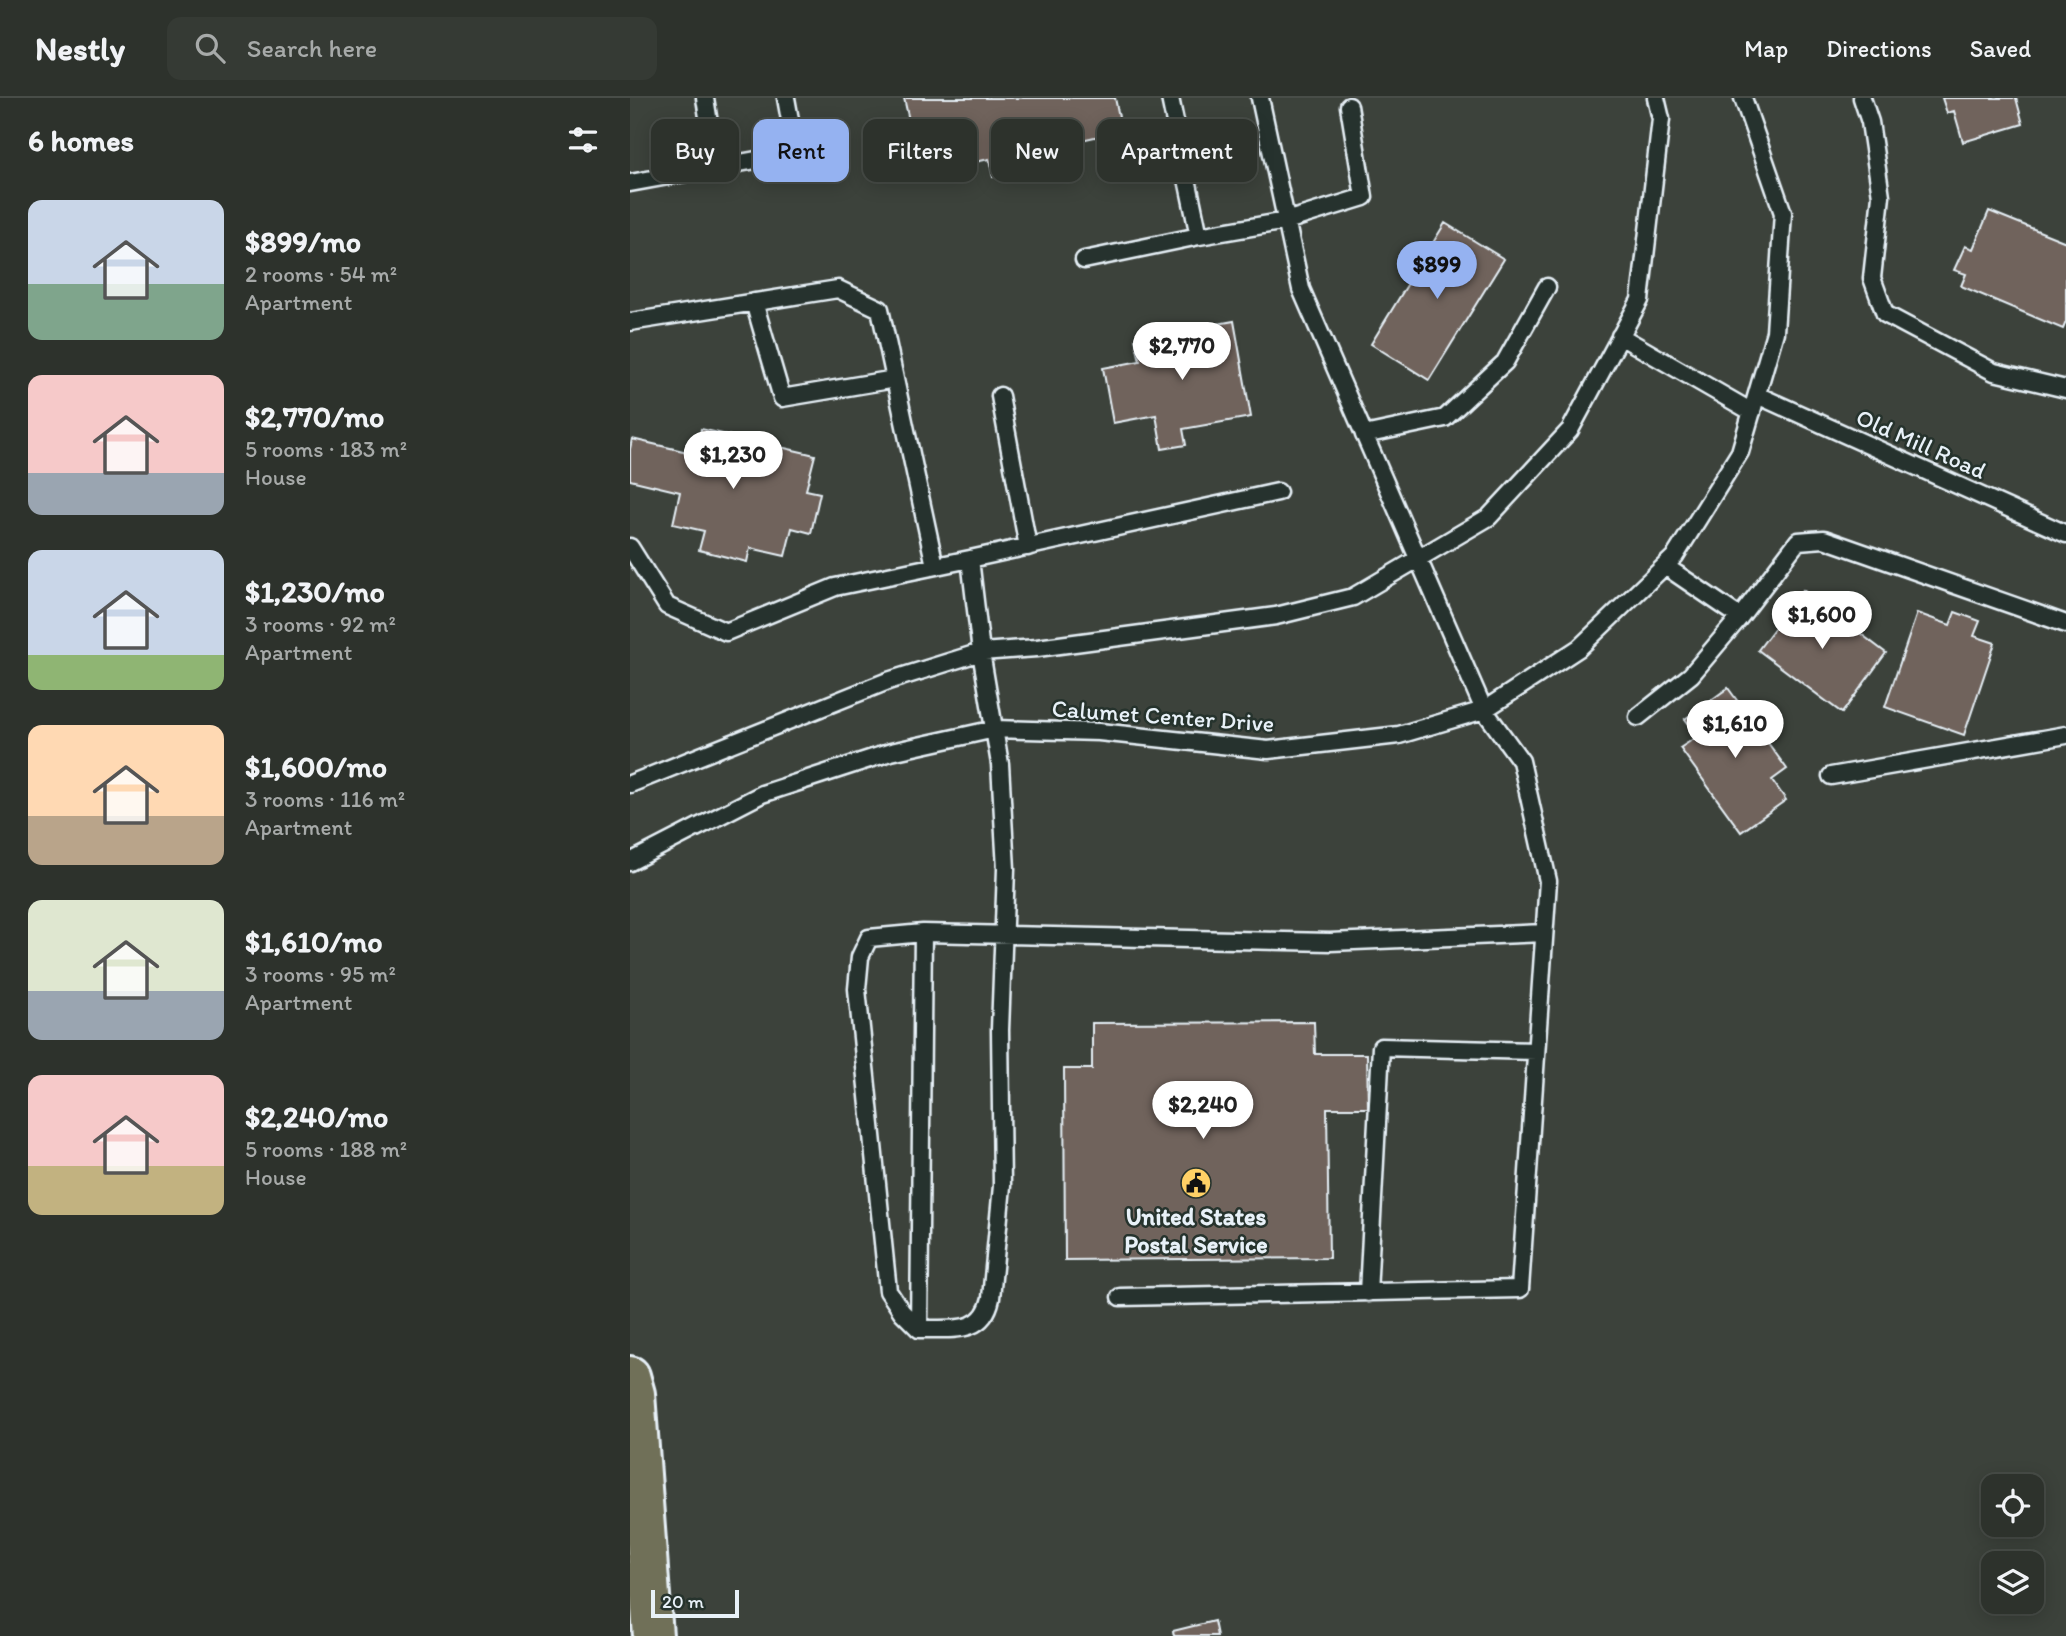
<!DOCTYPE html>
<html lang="en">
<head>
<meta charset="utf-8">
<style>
	:root { --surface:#2d322c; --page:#353a34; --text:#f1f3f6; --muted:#a7aaa9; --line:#484d48; --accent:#95b2f1 }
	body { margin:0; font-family:Itim,sans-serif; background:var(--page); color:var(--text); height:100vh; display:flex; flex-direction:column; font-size:26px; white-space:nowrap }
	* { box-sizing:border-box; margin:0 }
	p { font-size:23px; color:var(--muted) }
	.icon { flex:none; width:38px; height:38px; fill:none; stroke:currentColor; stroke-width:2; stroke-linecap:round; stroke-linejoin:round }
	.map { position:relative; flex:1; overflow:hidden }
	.details { display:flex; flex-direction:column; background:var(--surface); width:630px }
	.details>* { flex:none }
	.top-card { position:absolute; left:21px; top:21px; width:665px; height:63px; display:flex; gap:14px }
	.tools { position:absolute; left:1351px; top:1376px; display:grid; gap:14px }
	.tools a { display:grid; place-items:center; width:63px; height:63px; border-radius:14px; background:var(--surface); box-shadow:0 4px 18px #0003,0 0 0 2px var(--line); font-size:35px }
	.scale { position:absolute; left:21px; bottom:18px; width:88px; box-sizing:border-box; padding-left:7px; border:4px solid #e8f1f8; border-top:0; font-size:19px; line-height:24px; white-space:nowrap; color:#e8f1f8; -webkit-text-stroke:5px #26332d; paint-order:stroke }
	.price { position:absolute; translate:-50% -60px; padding:0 16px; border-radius:24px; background:#fff; color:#222; font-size:23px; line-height:46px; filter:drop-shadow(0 2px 4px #0008) }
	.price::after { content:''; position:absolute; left:50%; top:42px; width:21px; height:16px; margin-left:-10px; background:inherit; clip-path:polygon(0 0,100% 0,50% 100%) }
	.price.active { background:var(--accent); color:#111 }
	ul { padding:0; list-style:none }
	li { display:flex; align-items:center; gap:21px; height:175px; padding:0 28px }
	li span { display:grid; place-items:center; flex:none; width:196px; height:140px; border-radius:14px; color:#555 }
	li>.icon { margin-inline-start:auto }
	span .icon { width:84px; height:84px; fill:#fffc; stroke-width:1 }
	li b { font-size:30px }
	h2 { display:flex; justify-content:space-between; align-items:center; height:84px; padding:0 28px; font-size:30px }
	.tag { padding:0 24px; border-radius:14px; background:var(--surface); box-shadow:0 4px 18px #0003,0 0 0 2px var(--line); font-size:24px; line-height:63px }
	.tag.active { background:var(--accent); color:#111 }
	header { display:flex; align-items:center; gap:42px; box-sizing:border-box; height:98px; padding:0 35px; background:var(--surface); border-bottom:2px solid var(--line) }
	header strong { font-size:33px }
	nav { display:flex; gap:38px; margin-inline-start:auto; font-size:24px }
	.search { width:490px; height:63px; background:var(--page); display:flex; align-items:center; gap:18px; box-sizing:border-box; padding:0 24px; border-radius:14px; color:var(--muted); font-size:26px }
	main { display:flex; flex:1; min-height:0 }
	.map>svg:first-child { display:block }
</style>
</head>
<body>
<header>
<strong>Nestly</strong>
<div class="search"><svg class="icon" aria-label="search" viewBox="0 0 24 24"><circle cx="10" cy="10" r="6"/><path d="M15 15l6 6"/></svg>Search here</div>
<nav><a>Map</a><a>Directions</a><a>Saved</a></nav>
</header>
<main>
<section class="details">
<h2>6 homes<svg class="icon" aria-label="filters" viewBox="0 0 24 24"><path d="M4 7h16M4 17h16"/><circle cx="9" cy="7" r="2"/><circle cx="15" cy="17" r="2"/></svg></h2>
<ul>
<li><span style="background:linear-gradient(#c9d6e8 60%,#7fa58c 0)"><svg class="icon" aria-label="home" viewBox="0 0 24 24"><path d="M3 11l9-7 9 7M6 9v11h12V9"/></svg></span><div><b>$899/mo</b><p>2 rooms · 54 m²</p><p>Apartment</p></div></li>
<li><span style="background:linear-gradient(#f6c9c9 70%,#9aa5b1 0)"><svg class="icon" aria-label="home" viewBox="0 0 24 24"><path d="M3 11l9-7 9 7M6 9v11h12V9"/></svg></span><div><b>$2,770/mo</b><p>5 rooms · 183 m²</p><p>House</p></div></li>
<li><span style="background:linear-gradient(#c9d6e8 75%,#8fb573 0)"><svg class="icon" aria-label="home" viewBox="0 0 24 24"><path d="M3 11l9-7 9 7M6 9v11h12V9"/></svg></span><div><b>$1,230/mo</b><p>3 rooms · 92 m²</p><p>Apartment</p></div></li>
<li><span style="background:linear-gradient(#ffd9b3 65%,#b9a48a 0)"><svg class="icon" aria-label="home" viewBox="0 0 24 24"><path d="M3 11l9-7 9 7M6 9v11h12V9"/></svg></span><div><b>$1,600/mo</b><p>3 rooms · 116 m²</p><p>Apartment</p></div></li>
<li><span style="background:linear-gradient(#dfe7d0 65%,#9aa5b1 0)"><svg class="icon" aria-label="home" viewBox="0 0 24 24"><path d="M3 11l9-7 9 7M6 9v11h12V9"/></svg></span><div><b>$1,610/mo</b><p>3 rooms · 95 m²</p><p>Apartment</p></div></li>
<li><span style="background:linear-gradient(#f6c9c9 65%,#c2b280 0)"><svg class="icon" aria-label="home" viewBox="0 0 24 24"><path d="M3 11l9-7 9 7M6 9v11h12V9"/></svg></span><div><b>$2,240/mo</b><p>5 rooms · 188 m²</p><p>House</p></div></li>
</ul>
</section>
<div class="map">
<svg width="1436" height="1538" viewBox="0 0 1436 1538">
	<rect width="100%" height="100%" fill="#3c423b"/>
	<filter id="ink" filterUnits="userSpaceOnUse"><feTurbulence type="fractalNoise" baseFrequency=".0143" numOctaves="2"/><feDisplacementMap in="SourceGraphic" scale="14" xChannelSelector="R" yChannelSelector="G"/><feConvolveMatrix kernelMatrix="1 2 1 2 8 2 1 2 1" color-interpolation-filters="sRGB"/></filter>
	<g filter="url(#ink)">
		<path fill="#70645b" stroke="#e8f1f8" stroke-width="2" d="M274,0H485L492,33L415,50L419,66L363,79L359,61L291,76Z
			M1312,0H1386L1393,26L1333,44L1324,13L1317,15Z
			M1359,113L1436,144V224L1433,231L1331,188L1336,176L1324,172L1335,148L1343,151Z
			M815,125L874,161L799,282L741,246Z
			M604,223L621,319L553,331L556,347L532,351L526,317L483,325L473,270L510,263L505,241Z
			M71,331L185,357L176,392L190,395L181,435L162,430L155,458L120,450L117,464L69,452L74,433L43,426L50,394L0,382V351L2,341L66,356Z
			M1173,492L1256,555L1212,615L1128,552Z
			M1325,514L1350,523L1344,538L1365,545L1334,637L1255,609L1287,515L1320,527Z
			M1098,590L1157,671L1142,682L1156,702L1111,734L1050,650L1068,638L1055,621Z
			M684,924L685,956H737L738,1010H697L699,1160L435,1162L434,971H462V925Z
			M584,1523L587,1538H544L543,1533Z"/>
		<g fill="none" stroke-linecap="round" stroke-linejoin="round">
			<g stroke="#e8f1f8" stroke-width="21">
				<path id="service" d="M75,0L86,69
					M540,0L569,138L656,123L734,99L719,8
					M1232,0L1240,24L1251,98L1242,180L1255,216L1364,274L1436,291
					M0,85L126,62L152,55L162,33L156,0
					M454,162L569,138
					M124,204L152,300L265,281
					M0,224L208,191L250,211L305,468
					M990,238L1122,314
					M1127,297L1436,436
					M370,298L398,449
					M734,337L815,320L875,264L917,189
					M648,394L340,461L351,554L370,666L376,771L370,932L372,1088L361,1200C353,1238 321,1230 289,1231L272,1214L258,1193L227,891L230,859L239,840L293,835L700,844L914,835
					M0,449L37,508L96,534L205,489L340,461
					M1035,468L1110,519
					M1008,619L1061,577L1110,519L1168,443L1194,441L1436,526
					M1201,678L1436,637
					M0,686L258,583L351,554L407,550L646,518L723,499L859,419L940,332L1010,202L1031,21L1026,0
					M0,764L132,696L261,654L365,631L469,634L638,652L769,637L854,612L949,550L1045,458L1110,354L1145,234L1153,115L1113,0
					M738,1195L751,949L906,953
					M490,1199L890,1191L918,783L891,663L854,612L671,191L630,0
					M289,1231L293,835"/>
			</g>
			<g stroke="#e8f1f8" stroke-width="44">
				<path id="trunk" d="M0,1278L5,1296L23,1538"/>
			</g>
			<use href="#service" stroke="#26332d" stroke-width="16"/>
			<use href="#trunk" stroke="#706f59" stroke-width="38"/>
		</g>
	</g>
	<defs>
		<g id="civic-disc" transform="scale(1.575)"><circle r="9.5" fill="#ffd166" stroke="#26332d"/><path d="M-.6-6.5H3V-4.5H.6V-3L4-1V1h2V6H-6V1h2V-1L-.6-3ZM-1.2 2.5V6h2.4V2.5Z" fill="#111"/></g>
	</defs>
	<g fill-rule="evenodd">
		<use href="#civic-disc" x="566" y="1085"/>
	</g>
	<g text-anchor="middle" stroke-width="5" stroke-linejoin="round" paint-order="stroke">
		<g font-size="24" fill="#e8f1f8" stroke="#26332d">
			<text transform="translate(1291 346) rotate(24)" y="8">Old Mill Road</text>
			<text transform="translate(533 618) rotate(4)" y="8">Calumet Center Drive</text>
		</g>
		<g font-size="24" font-weight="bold" fill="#e8f1f8" stroke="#26332d">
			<text x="566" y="1127">United States<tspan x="566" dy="28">Postal Service</tspan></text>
		</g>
	</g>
</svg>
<div class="tools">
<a><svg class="icon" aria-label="locate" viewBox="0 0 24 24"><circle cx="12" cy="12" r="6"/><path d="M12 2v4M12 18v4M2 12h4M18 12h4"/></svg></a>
<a><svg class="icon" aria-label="layers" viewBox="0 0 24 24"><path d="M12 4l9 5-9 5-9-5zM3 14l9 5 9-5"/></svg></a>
</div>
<div class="scale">20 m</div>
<b class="price active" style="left:807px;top:203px">$899</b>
<b class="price" style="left:552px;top:284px">$2,770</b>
<b class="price" style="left:103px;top:393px">$1,230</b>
<b class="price" style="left:1192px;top:553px">$1,600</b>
<b class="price" style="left:1105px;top:662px">$1,610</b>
<b class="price" style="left:573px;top:1043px">$2,240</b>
<div class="top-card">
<a class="tag">Buy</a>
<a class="tag active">Rent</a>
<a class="tag">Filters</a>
<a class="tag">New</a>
<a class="tag">Apartment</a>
</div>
</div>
</main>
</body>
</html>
